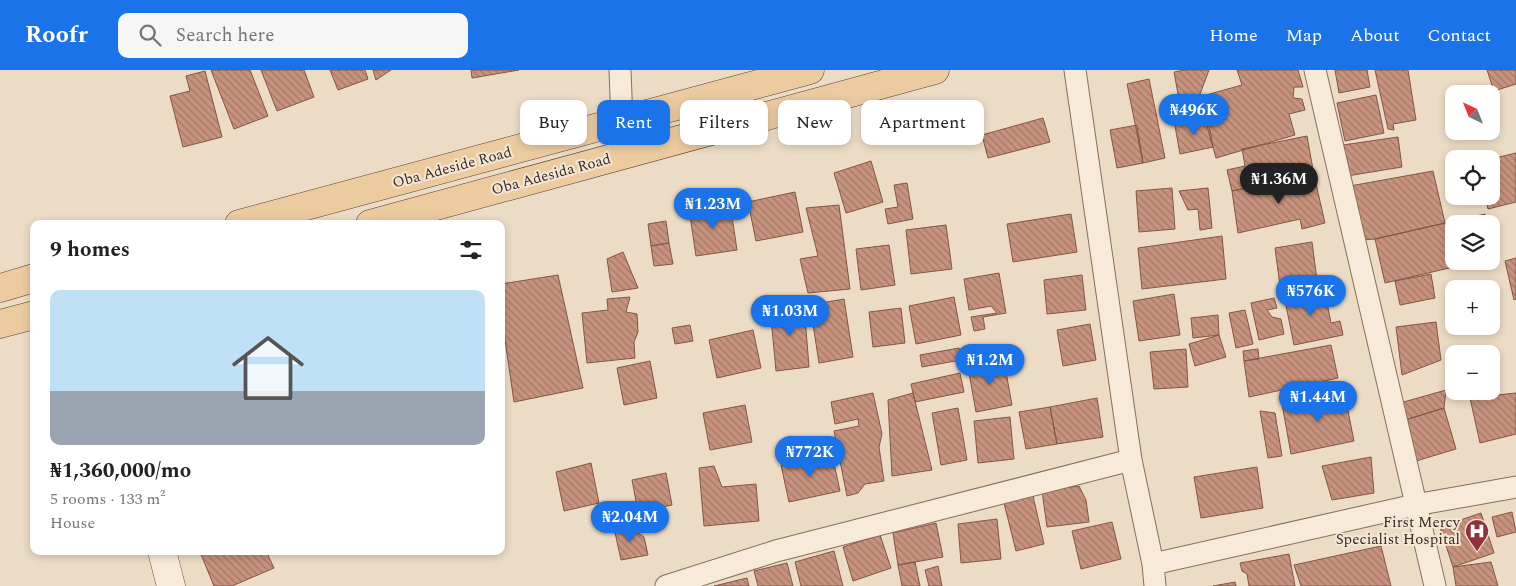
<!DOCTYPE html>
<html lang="en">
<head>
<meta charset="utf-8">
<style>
	:root { --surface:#fff; --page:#f6f6f6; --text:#222; --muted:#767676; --line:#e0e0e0; --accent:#1a73e8 }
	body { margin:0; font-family:Spectral,serif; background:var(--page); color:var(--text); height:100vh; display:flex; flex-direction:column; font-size:19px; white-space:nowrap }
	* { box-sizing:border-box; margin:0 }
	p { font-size:16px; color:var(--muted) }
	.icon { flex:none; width:28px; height:28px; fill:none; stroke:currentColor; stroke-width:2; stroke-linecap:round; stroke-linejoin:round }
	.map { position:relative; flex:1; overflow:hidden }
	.panel { position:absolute; left:30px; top:150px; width:475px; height:335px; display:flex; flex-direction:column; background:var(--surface); border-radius:10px; box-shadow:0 2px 8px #0003 }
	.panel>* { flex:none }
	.hud { position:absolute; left:520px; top:30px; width:475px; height:45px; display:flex; gap:10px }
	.needle { width:32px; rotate:317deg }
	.controls { position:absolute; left:1445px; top:15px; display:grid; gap:10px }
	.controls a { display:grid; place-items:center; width:55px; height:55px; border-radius:10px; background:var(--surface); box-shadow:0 2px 8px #0003; font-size:25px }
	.price { position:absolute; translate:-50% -42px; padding:0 11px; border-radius:18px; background:var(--accent); color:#fff; font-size:16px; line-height:32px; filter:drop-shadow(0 1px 2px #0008) }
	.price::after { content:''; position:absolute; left:50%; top:30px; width:15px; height:11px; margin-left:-8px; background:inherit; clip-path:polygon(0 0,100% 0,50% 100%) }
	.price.selected { background:#222; color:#fff }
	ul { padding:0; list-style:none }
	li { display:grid; align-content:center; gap:10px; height:265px; padding:0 20px }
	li+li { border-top:1px solid var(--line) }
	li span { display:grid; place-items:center; height:155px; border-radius:10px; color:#555 }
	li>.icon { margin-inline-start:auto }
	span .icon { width:90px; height:90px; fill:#fffc; stroke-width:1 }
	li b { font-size:21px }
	h2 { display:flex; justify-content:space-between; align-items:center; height:60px; padding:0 20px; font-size:21px }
	.chip { padding:0 18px; border-radius:10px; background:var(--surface); box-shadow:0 2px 8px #0003; font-size:18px; line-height:45px }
	.chip.selected { background:var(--accent); color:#fff }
	header { display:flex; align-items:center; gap:30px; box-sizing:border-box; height:70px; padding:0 25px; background:var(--accent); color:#fff }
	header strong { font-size:24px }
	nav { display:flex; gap:28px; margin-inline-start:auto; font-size:18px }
	.search { width:350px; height:45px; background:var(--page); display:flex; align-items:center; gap:12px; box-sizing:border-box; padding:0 18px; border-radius:10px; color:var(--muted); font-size:19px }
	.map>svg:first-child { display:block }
</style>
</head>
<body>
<header>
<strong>Roofr</strong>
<div class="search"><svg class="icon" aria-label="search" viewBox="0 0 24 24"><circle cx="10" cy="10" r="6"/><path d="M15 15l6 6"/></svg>Search here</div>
<nav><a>Home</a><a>Map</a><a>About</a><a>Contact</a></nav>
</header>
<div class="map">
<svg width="1516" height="516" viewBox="0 0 1516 516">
	<defs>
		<pattern id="building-back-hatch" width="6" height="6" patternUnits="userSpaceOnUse" patternTransform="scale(1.25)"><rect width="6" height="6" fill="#c8937e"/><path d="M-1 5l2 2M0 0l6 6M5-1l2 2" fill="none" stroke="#a37867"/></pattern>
	</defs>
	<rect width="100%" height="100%" fill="#ecdcc6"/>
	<path fill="url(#building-back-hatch)" stroke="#845544" d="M211,0H250L268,46L234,59Z
		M261,0H304L314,27L277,41Z
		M330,0H365L368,9L338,20Z
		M373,0H391L376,10Z
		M471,0H519L472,8Z
		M1185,0H1209L1199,27L1182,46L1174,2Z
		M1237,0H1298L1303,17H1294L1293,28L1302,29L1305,40L1289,44L1295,65L1216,88L1199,27L1242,15Z
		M1335,0H1367L1370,17L1339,23Z
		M1375,0H1408L1416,50L1393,54L1394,60L1388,59Z
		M1487,0H1516V14L1494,21Z
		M205,1L222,67L183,77L170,26L190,21L186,6Z
		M1149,9L1165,88L1143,93L1127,14Z
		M1376,25L1384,63L1345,71L1337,33Z
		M1043,48L1050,72L988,88L982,65Z
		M1208,49L1213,77L1180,84L1175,56Z
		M1137,55L1143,93L1117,98L1110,60Z
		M1307,66L1314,105L1232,121L1227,100L1245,96L1242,79Z
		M1398,67L1402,97L1347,106L1336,76Z
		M1516,83V132L1488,139L1485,126H1491V89Z
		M871,91L883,132L846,143L834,103Z
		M1433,101L1445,153L1375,169L1361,170L1350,116Z
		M1314,105L1325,153L1302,159L1300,149L1238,163L1232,121Z
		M907,113L913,149L888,154L885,139L898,137L894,115Z
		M1172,118L1175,159L1139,162L1136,121Z
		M1208,118L1212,158L1200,160L1198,139L1188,140L1179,121Z
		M795,122L803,162L756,171L748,132Z
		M730,133L737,180L696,186L689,139Z
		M839,135L850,219L808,223L800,189L818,186L806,138Z
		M1071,144L1077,182L1013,192L1007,154Z
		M1485,144L1487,154H1454V191L1475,192L1385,213L1375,169Z
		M666,151L669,173L651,176L648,154Z
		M946,155L952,199L911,204L906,160Z
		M1222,166L1226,209L1142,219L1138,178Z
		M1312,172L1317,210L1280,216L1275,178Z
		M669,173L673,194L654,196L651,176Z
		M889,175L895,215L861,220L856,179Z
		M623,182L638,218L612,222L607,189Z
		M1516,188V229L1514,230L1505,191Z
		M999,203L1006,243L983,247L985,259L974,261L971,247L997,243L991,236L969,240L964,209Z
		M1431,204L1435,228L1400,235L1395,211Z
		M558,205L583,318L514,332L501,242V214Z
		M1082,205L1086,240L1047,244L1044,210Z
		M1324,218L1331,253L1340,251L1343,265L1294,275L1284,226Z
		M1174,224L1180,265L1139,271L1133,231Z
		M630,227L626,242L637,244L638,262L634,272L635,288L587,293L582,243L608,240L607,229Z
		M954,227L961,265L916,274L909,236Z
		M1274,228L1277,238L1267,240L1272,247L1281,249L1284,264L1259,270L1251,233Z
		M844,229L853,287L819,293L810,235Z
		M804,234L809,297L776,301L770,237Z
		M901,238L905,273L873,277L869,242Z
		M1245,240L1253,274L1236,278L1229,243Z
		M1218,245L1219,265L1193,268L1191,248Z
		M1436,252L1441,290L1402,305L1396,257Z
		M1090,254L1096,290L1063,296L1057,260Z
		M690,255L693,271L675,274L672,258Z
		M753,260L761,298L717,308L709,270Z
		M1219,265L1226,287L1195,296L1189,274Z
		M1331,275L1338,308L1249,327L1244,291Z
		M959,278L961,290L922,297L920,285Z
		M1186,279L1188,317L1154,319L1150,282Z
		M1258,279L1259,289L1244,291L1243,281Z
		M650,291L657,328L624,335L617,298Z
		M1004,291L1012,335L976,342L968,297Z
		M960,303L964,322L915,332L911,314Z
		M1446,320L1444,338L1405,350L1400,333Z
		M1344,321L1354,371L1291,384L1282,334Z
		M873,323L882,364L879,377L884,411L865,414L858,423L847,426L834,361L859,356L858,349L835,354L831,332Z
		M913,323L932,400L892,406L888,330Z
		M1516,323V364L1480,373L1470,328Z
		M1097,328L1103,367L1057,374L1050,337Z
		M745,335L752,372L710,380L703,343Z
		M1050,337L1057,374L1026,379L1019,342Z
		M958,338L967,390L941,395L932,343Z
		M1444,338L1456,379L1416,391L1405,350Z
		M1260,341L1275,343L1282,386L1268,388Z
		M1010,347L1014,389L978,393L974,351Z
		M832,384L840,421L789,432L781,395Z
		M1371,387L1374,423L1332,430L1322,396Z
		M591,393L599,433L564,441L556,402Z
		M714,396L722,417L756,414L759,451L704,456L699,398Z
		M1257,397L1263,438L1201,448L1194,407Z
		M666,403L672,435L638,442L632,410Z
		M1079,416L1086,430L1089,452L1047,457L1042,421Z
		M1033,426L1044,474L1016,481L1004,433Z
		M1512,442L1516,462L1497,467L1492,447Z
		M1481,443L1494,483L1453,497L1440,457Z
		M997,449L1001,489L961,493L958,454Z
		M1112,452L1121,489L1081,499L1072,461Z
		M936,453L943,487L898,495L893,463Z
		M632,454L637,462L644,467L648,485L621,490L614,458Z
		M880,465L891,498L853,511L843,477Z
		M1381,476L1391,516H1301L1294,495Z
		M266,481L274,498L232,516H214L200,482Z
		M834,481L843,516H801L795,492Z
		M1289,484L1295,516H1249L1247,504L1242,501L1240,493Z
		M915,492L920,516H902L898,495Z
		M1491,492L1498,516H1456L1453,497Z
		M787,493L793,516H758L754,501Z
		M938,496L942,516H929L925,500Z
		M747,508L749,516H714Z
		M1235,512L1236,516H1213Z"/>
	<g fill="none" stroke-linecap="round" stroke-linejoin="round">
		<g stroke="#866e5d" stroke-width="23">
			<path id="street" d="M620,0L622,52
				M1075,0L1131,390L1153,494L1155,516
				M1315,0L1435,516
				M1153,494L1415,435L1516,417
				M666,516L776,481L1131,390"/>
		</g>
		<g stroke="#684f40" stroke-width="29">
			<path id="secondary" d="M162,481L171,516"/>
		</g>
		<g stroke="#543d31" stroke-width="29">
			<path id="primary" d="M239,154L810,0
				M370,154L935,0
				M0,218L34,208
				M0,254L34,245"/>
		</g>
		<use href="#street" stroke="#f7ead9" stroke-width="21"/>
		<use href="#secondary" stroke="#f7ead9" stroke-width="28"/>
		<use href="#primary" stroke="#eccba1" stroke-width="28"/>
	</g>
	<defs>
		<g id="hospital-pin" transform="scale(1.25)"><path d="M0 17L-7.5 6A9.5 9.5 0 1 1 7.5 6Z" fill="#92303e" stroke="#f4e7d6"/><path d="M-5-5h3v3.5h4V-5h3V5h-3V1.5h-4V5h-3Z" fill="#fff"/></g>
	</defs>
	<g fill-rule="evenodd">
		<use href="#hospital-pin" x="1477" y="461"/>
	</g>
	<g text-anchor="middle" stroke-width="4" stroke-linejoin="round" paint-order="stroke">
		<g font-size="15" fill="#372820" stroke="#f4e7d6">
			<text transform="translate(452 97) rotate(-15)" y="5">Oba Adeside Road</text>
			<text transform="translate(551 104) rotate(-15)" y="5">Oba Adesida Road</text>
		</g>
		<g font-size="15" fill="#372820" stroke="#f4e7d6" text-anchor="end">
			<text x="1460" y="457">First Mercy<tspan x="1460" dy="17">Specialist Hospital</tspan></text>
		</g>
	</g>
</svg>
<div class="controls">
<a><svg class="needle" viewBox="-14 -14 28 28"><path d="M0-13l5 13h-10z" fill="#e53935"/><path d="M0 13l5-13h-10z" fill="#767676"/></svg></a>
<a><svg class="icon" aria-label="locate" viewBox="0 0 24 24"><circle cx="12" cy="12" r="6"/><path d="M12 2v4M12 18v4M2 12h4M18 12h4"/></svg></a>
<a><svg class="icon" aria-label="layers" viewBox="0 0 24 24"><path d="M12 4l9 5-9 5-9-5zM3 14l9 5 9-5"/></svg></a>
<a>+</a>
<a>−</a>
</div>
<b class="price" style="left:1194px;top:66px">₦496K</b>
<b class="price selected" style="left:1279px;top:135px">₦1.36M</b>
<b class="price" style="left:713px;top:160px">₦1.23M</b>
<b class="price" style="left:1311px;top:247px">₦576K</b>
<b class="price" style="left:790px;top:267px">₦1.03M</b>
<b class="price" style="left:990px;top:316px">₦1.2M</b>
<b class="price" style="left:1318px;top:353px">₦1.44M</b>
<b class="price" style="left:810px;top:408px">₦772K</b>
<b class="price" style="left:630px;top:473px">₦2.04M</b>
<div class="hud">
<a class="chip">Buy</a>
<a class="chip selected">Rent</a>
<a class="chip">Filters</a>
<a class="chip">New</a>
<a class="chip">Apartment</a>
</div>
<section class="panel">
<h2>9 homes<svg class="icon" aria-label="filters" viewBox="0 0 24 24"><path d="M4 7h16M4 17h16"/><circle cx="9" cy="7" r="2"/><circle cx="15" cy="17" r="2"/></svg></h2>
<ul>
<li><span style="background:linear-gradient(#bfe0f5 65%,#9aa5b1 0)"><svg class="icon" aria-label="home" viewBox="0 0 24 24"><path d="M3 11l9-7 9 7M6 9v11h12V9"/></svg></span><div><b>₦1,360,000/mo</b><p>5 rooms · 133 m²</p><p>House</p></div></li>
</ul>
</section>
</div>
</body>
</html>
